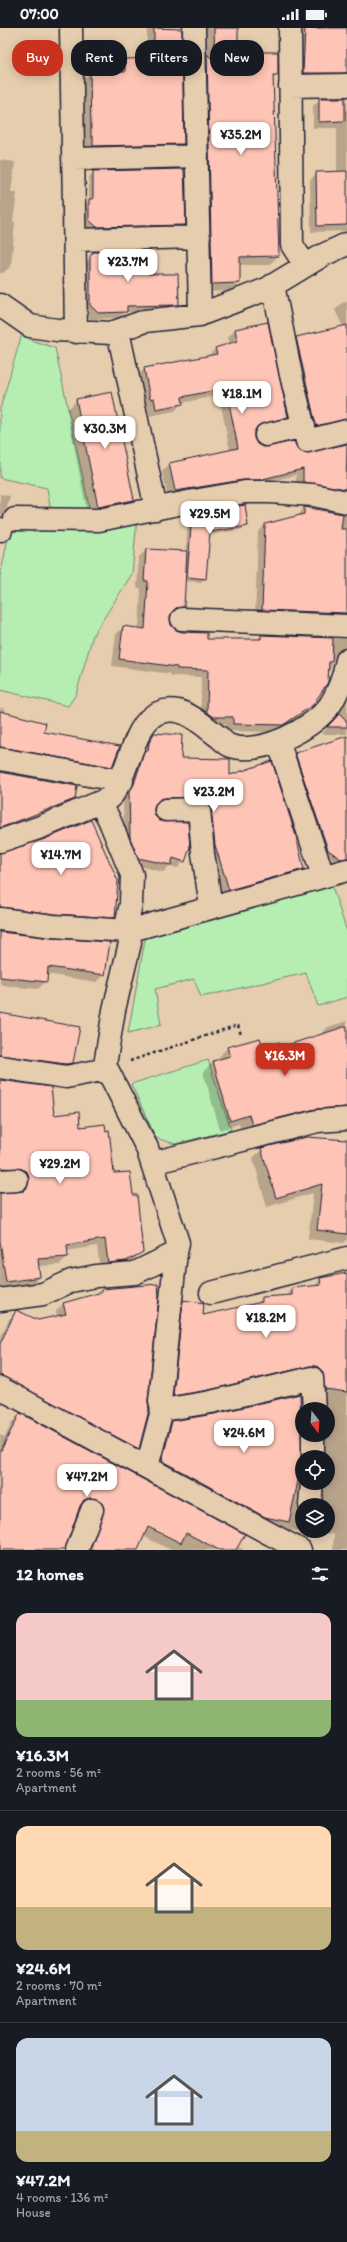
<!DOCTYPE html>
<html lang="en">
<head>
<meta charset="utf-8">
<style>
	:root { --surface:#171b24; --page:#20242c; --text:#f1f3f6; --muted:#9ea1a6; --line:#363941; --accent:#c8321e }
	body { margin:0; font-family:Itim,sans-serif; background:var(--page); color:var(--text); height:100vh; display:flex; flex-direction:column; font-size:15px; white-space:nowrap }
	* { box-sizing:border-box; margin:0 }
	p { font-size:13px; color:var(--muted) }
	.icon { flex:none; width:22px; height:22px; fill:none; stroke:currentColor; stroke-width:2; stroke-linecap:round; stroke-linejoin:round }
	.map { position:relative; height:1522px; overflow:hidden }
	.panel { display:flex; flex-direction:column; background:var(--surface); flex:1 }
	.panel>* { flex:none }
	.banner { position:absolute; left:12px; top:12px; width:323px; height:36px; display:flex; gap:8px }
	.needle { width:26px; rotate:163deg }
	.buttons { position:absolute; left:295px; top:1374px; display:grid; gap:8px }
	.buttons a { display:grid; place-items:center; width:40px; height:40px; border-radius:50%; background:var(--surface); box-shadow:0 2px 10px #0003; font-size:20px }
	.price { position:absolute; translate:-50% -34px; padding:0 9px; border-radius:8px; background:#fff; color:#222; font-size:13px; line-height:26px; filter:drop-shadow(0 1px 2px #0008) }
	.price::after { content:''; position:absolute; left:50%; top:24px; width:12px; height:9px; margin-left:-6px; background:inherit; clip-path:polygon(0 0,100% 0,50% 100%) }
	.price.current { background:var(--accent); color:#fff }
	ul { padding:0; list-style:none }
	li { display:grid; align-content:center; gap:8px; height:212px; padding:0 16px }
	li+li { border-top:1px solid var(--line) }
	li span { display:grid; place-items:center; height:124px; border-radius:12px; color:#555 }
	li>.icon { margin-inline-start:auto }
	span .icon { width:72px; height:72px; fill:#fffc; stroke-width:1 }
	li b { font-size:17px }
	h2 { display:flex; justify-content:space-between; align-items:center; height:48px; padding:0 16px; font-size:17px }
	.tag { padding:0 14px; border-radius:16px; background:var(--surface); box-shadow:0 2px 10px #0003; font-size:14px; line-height:36px }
	.tag.current { background:var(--accent); color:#fff }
	.status { display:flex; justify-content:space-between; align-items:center; height:28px; padding:0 20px; background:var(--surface); direction:ltr }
	.status svg { height:11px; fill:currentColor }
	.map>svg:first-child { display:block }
</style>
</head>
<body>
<div class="status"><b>07:00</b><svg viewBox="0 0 49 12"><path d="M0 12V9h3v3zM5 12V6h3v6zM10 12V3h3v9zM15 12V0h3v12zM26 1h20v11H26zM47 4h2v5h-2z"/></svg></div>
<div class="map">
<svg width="347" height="1522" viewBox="0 0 347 1522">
	<rect width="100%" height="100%" fill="#e6cdae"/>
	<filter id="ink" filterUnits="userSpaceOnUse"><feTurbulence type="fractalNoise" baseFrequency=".025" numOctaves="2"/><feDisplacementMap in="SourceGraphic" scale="8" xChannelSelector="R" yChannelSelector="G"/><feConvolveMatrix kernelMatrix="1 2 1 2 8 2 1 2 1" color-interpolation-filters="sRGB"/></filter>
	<g filter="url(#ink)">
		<path fill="#b6eeb1" stroke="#6c8876" d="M22,306L31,312L55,320L90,483L51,485L47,460L0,450V381Z
			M137,490L132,546L93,607L76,666L68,678L0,662V549L11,496Z
			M331,855L347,904V969L318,978L306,945L201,969L194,951L155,961L161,997L128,1005L146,907Z
			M208,1032L231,1102L175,1116L156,1110L131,1056Z"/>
		<path fill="#0003" d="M149,0L181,1L183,115L176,122L86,125V116H84L83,52L90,45H119L118,39L125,32H147V2Z
			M206,0H237V25L277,46L273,51L278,228L269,237H239V255L231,263L204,264L199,36L206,28Z
			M305,0H347V55L296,52L298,7Z
			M347,69V203L311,204L310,152L317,145L337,144V100H313V78L320,71Z
			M0,132L15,134L11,164L17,165L13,194H15L11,238L3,245H0Z
			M94,144L185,196L180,201L92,203L85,197V177L89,172V149Z
			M95,225L148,247L178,276L171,283L125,284L119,290L91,291L84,284V236Z
			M347,274V400L309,404L289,318L297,310L343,299L335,282L342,275Z
			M235,302L287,389L280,396L253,404L256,416L262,420L298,423L310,426L347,417V473L296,461V447L251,458L168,470L162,443L170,436L230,423L219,367L182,375L175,383L149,388L147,377L143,378L137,348L144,341L208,328L215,321L230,317L228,309Z
			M77,372L133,472L123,482L88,489L67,382Z
			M0,466L10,468L7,480L0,490Z
			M304,480L347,486V597L255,589L258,504L265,497L297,489Z
			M192,487L247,497L243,501L209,507L205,550L201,554L184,553L183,578L169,590L170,598L175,603L206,612H257L261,608L347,611V629L341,626L335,629L319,669L296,692L275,704L226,703V696H206L201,692V649L171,648V646L112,638L116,606L123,599L139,601L141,560H137L139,529L146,522L186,524L188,491Z
			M347,662V706H321L334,692Z
			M0,680L6,681L5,686L111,738L104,745L0,727Z
			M154,706L180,731L229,748L303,841L296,848L222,868L208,825L205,787L157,776L154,778V789L184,833L178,840L169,838L163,844L132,836L124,818L123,771L128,764L142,723Z
			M347,709V831L331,836L321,830L289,734L296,726Z
			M0,745L74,771L66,778L0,805Z
			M0,826L114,889L107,896L0,886Z
			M0,905L52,911L109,915L104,947L97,954L46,946V953L38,961L0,957Z
			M0,986L72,1034L64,1042L0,1035Z
			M347,993V1090L242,1106L239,1096L220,1102L203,1044L213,1034L218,1033V1030L227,1020L260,1011L262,1020H281L319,1008L328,999Z
			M0,1053L54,1088L80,1100L114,1147L142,1223L134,1231L117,1241L100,1242L97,1218L66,1223L67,1229L59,1237L37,1238L39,1249L31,1257L0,1261V1165L21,1164L22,1159L0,1148Z
			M347,1113V1212L344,1215L308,1211L313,1165L267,1179L253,1130L262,1121Z
			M347,1247V1522H333L334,1506L297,1503L258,1495L156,1439L166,1400L172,1394L214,1387L300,1367L302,1385V1450L300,1449L297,1476L298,1483L302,1486V1503H328V1477H316V1455H328V1429H319L318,1407H328V1381H320L318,1355L167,1373L178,1279L184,1273L202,1289L256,1276L262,1270L286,1269L292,1261L314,1259L320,1251Z
			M103,1262L138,1420L131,1428L0,1358V1310L9,1291L16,1284L38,1293L57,1289L56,1283L63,1276L99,1266Z
			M20,1386L237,1518L244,1522H171L143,1508L137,1522H86L89,1478L82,1477L48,1522H0V1407L5,1409L12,1394Z"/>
		<path fill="#fec4b5" stroke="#22223b" d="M154,0L182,1L184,116L93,118V109H91L90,44H125V31L154,30Z
			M214,0H238V24H278V47H273L279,228L240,229V255L212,256L207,26L215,34Z
			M305,0H347V45H303Z
			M319,70H345V93L319,94Z
			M184,141L186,197L97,199L89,192V171H93V143Z
			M347,143V197L317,198L316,144Z
			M148,223V246H178L179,277L127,278V284L98,285L90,277V228L94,224Z
			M268,294L288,389L258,398L254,404V410L257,416L263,419L294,413L298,421L304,425L347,416L346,461L303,454V441L259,452H243L175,463L169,435L238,420L226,360L182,369L183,376L156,381L154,370L150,371L144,340L217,326L215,320L237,313L235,301Z
			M347,297V391L316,398L296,309Z
			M112,364L134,472L98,479L76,371Z
			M245,477L248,498L210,504L206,551L187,549L192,486Z
			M304,479L343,486L341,501H347V585L262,582L265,496L304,486Z
			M146,521L187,523L184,579L176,580L170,590L171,597L176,602L182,604L207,605V611H261V607L333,610L332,634H329L328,654L313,677L283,697L233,696V689H214L207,684L208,642L177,641V639L119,631L123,598L145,601L148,553H144Z
			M0,683L46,695L44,704L120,718L112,739L0,719Z
			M339,686L347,694V699H327Z
			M154,705L182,707L181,730L230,731V747L272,733L296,808L304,841L229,862L215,817L211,780L205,770L199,769L165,770L155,776L154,782L155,788L160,793L188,794L190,819L185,834L173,830L171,837L138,830L130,810L129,763L134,756L143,728L145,722L148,723L149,715Z
			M347,708V830L341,831L328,822L295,725Z
			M0,744L77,758L75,771L0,800Z
			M91,792L118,853L115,890L54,886L0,879V825L45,811Z
			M0,904L52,910L110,914L105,947L48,939L47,954L0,949Z
			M0,985L80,999L73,1035L66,1036L0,1027Z
			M347,998V1079L315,1081L252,1097L249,1087L230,1093L213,1033L230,1028L227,1019L260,1010L263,1019L280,1014L281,1019Z
			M0,1052L51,1059L54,1087L79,1084L80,1099L105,1096L106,1103L109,1102L114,1145L130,1144L133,1167H137L143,1224L126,1233L108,1235L105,1211L67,1217L68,1229L38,1231L40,1249L6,1254L0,1213V1165L24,1163L28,1158L29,1152L28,1145L22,1141L0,1140Z
			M307,1109L347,1112V1206L317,1202L322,1156L276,1170L261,1120Z
			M347,1245V1364L325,1361L322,1343L317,1338H310L209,1362L173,1368L183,1272L204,1275L203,1287L262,1274V1269L292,1267V1260L321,1257L320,1250Z
			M158,1256L159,1269L148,1372L149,1382L139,1421L0,1347V1316L16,1282L38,1292L66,1286L63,1275L102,1264V1261Z
			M300,1366L302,1435L289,1494L265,1489L162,1433L172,1393L214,1386Z
			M20,1385L245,1506L236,1522H219L186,1505L181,1515L148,1499L138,1522H90L104,1480L101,1474L90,1470L84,1472L80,1478L65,1522H0V1424Z"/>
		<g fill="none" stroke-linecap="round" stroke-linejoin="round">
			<g stroke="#22223b" stroke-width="25">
				<path id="minor" d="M71,0L76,304
					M194,0L200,287
					M290,0L292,217L305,237
					M290,58L347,57
					M74,131L197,128
					M75,212L199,209
					M273,257L291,347L307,413L347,403
					M0,277L30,298L57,302L111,305L145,293L199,287L267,261L323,227L347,216
					M118,303L156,481
					M266,407L304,398
					M15,491L99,492L188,474L245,464H270L313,467L347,474
					M0,501L1,502
					M182,591L347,598
					M278,713L323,848
					M0,731L122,753
					M166,782L199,781L203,825L211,879
					M0,813L41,799L110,770C128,749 133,695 158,685C182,675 201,696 219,709C222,712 227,717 231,718C259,728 314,701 330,677C339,663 344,648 347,632
					M0,891L53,898L128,903L347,842
					M0,1039L66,1049L107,1041
					M152,1135L318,1093L347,1091
					M0,1153L17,1152
					M211,1265L347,1230
					M0,1272L43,1266L71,1253L96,1248L135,1245L176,1225L178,1215L147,1120L105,1037L114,982L130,915L127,894L131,876L132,847L109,791L100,775
					M0,1360L300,1522
					M162,1382L160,1373L176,1225
					M313,1429V1407
					M147,1439L162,1382L211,1374L312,1350L314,1381
					M310,1477L312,1455
					M77,1522L92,1482"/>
			</g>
			<path stroke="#22223b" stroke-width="2.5" stroke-dasharray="3 3" stroke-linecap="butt" d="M130,1033L238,997L241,1007"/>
			<use href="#minor" stroke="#e6cdae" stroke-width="22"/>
		</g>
	</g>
</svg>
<div class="buttons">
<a><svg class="needle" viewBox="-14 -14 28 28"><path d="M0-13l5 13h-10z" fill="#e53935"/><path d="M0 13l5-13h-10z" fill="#9ea1a6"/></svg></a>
<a><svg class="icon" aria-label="locate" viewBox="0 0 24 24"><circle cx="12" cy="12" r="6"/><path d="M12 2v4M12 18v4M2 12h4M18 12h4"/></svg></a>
<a><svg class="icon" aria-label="layers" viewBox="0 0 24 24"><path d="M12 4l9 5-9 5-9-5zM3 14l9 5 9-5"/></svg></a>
</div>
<b class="price" style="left:241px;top:128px">¥35.2M</b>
<b class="price" style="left:128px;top:255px">¥23.7M</b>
<b class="price" style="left:242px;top:387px">¥18.1M</b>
<b class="price" style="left:105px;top:422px">¥30.3M</b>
<b class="price" style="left:210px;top:507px">¥29.5M</b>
<b class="price" style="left:214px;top:785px">¥23.2M</b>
<b class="price" style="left:61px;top:848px">¥14.7M</b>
<b class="price current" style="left:285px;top:1049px">¥16.3M</b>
<b class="price" style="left:60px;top:1157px">¥29.2M</b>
<b class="price" style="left:266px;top:1311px">¥18.2M</b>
<b class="price" style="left:244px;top:1426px">¥24.6M</b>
<b class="price" style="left:87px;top:1470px">¥47.2M</b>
<div class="banner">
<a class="tag current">Buy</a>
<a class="tag">Rent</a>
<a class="tag">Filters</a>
<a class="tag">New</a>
</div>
</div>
<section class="panel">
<h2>12 homes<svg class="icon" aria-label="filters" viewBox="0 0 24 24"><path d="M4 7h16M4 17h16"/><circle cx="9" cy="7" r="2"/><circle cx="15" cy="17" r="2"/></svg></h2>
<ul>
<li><span style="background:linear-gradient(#f6c9c9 70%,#8fb573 0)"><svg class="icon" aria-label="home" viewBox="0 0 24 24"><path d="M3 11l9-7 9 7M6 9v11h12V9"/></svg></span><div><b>¥16.3M</b><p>2 rooms · 56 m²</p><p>Apartment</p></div></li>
<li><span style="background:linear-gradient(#ffd9b3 65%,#c2b280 0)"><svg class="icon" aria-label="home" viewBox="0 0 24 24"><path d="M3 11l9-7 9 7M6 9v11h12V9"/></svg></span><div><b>¥24.6M</b><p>2 rooms · 70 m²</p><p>Apartment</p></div></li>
<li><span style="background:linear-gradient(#c9d6e8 75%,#c2b280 0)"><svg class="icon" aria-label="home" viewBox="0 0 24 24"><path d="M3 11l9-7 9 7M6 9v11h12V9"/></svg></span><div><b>¥47.2M</b><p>4 rooms · 136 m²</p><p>House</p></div></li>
</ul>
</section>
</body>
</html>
